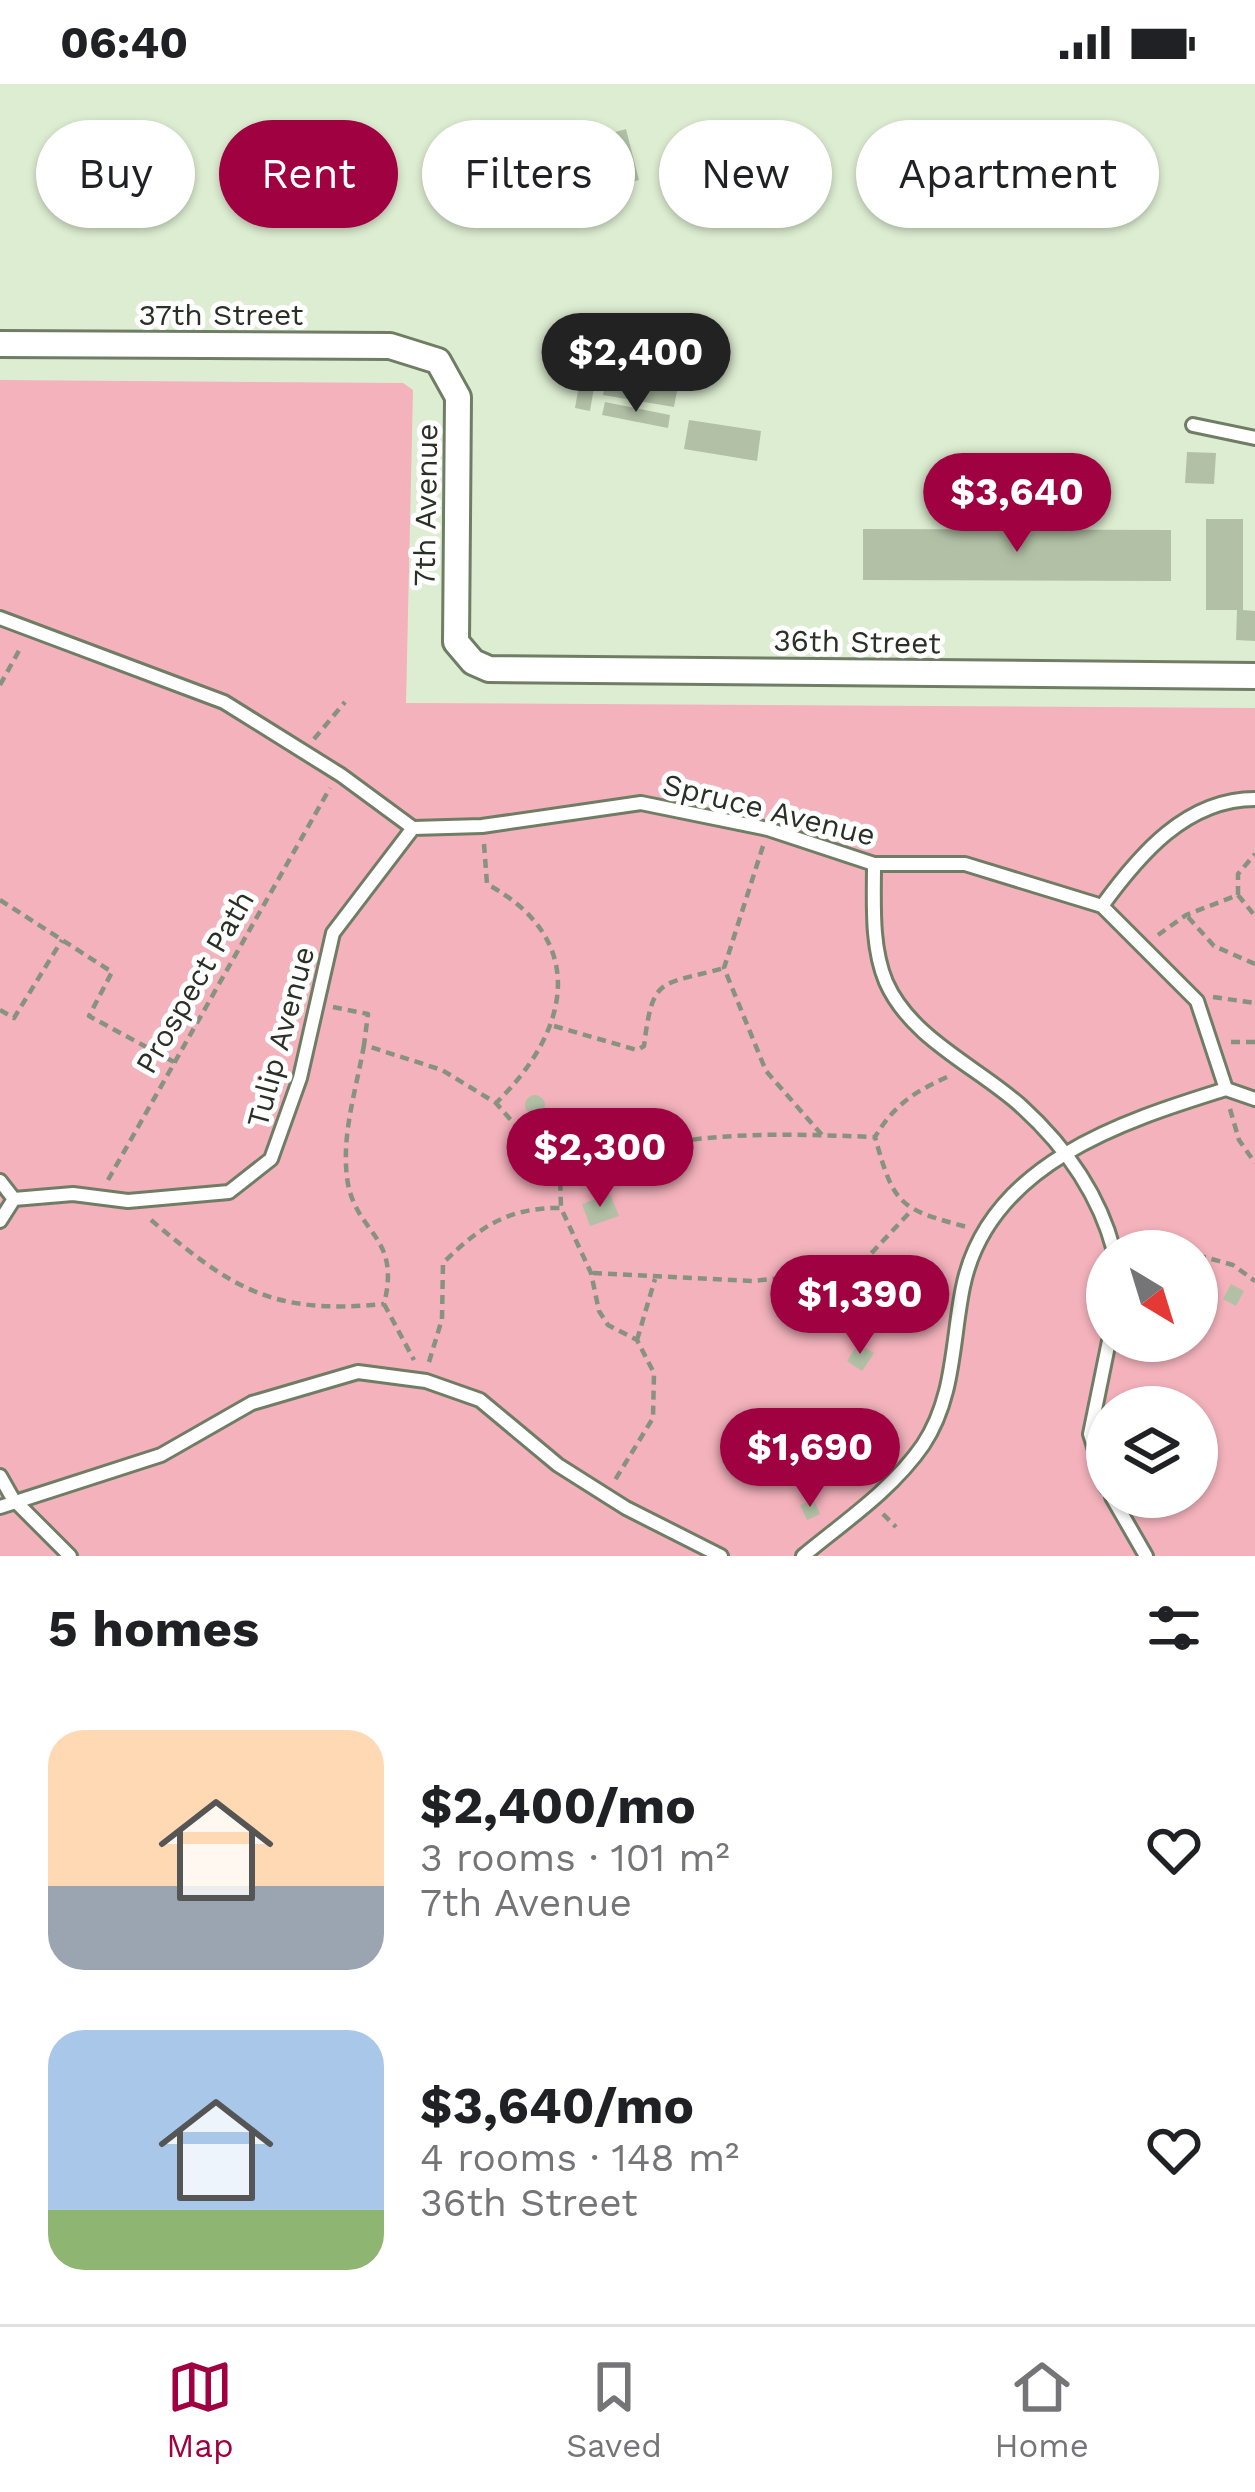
<!DOCTYPE html>
<html lang="en">
<head>
<meta charset="utf-8">
<style>
	:root { --surface:#fff; --page:#f6f6f6; --text:#202124; --muted:#757577; --line:#e0e0e0; --accent:#9f0141 }
	body { margin:0; font-family:"Work Sans",sans-serif; background:var(--page); color:var(--text); height:100vh; display:flex; flex-direction:column; font-size:45px; white-space:nowrap }
	* { box-sizing:border-box; margin:0 }
	p { font-size:39px; color:var(--muted) }
	.icon { flex:none; width:66px; height:66px; fill:none; stroke:currentColor; stroke-width:2; stroke-linecap:round; stroke-linejoin:round }
	.map { position:relative; height:1472px; overflow:hidden }
	.details { display:flex; flex-direction:column; background:var(--surface); flex:1 }
	.details>* { flex:none }
	.hud { position:absolute; left:36px; top:36px; width:1185px; height:108px; display:flex; gap:24px }
	.needle { width:78px; rotate:142deg }
	.controls { position:absolute; left:1086px; top:1146px; display:grid; gap:24px }
	.controls a { display:grid; place-items:center; width:132px; height:132px; border-radius:50%; background:var(--surface); box-shadow:0 3px 9px #0004; font-size:60px }
	.price { position:absolute; translate:-50% -102px; padding:0 27px; border-radius:42px; background:var(--accent); color:#fff; font-size:39px; line-height:78px; filter:drop-shadow(0 3px 6px #0008) }
	.price::after { content:''; position:absolute; left:50%; top:72px; width:36px; height:27px; margin-left:-18px; background:inherit; clip-path:polygon(0 0,100% 0,50% 100%) }
	.price.selected { background:#222; color:#fff }
	ul { padding:0; list-style:none }
	li { display:flex; align-items:center; gap:36px; height:300px; padding:0 48px }
	li span { display:grid; place-items:center; flex:none; width:336px; height:240px; border-radius:36px; color:#555 }
	li>.icon { margin-inline-start:auto }
	span .icon { width:144px; height:144px; fill:#fffc; stroke-width:1 }
	li b { font-size:51px }
	h2 { display:flex; justify-content:space-between; align-items:center; height:144px; padding:0 48px; font-size:51px }
	.pill { padding:0 42px; border-radius:54px; background:var(--surface); box-shadow:0 3px 9px #0004; font-size:42px; line-height:108px }
	.pill.selected { background:var(--accent); color:#fff }
	.status { display:flex; justify-content:space-between; align-items:center; height:84px; padding:0 60px; background:var(--surface); direction:ltr }
	.status svg { height:33px; fill:currentColor }
	.menu { display:flex; justify-content:space-around; align-items:center; height:168px; border-top:3px solid var(--line); background:var(--surface); font-size:33px; color:var(--muted) }
	.menu a { display:grid; justify-items:center; gap:6px }
	.menu .selected { color:var(--accent) }
	.map>svg:first-child { display:block }
</style>
</head>
<body>
<div class="status"><b>06:40</b><svg viewBox="0 0 49 12"><path d="M0 12V9h3v3zM5 12V6h3v6zM10 12V3h3v9zM15 12V0h3v12zM26 1h20v11H26zM47 4h2v5h-2z"/></svg></div>
<div class="map">
<svg width="1255" height="1472" viewBox="0 0 1255 1472">
	<rect width="100%" height="100%" fill="#ddedd1"/>
	<path fill="#f3b2bc" fill-rule="evenodd" d="M0,296L403,299L413,306L406,619L1255,624V1472H0ZM1107,1167H1197V1257H1107ZM1107,1323H1197V1413H1107Z"/>
	<path fill="#b2c1a6" d="M626,45L639,96L621,101L620,95L457,140L444,95Z
		M284,57L332,83L327,92L350,105L355,95L371,104L358,130L270,82Z
		M587,255L602,257L590,327L575,324Z
		M616,264L687,275L685,288L613,277Z
		M608,284L679,296L674,323L603,311Z
		M605,318L670,331L668,344L602,331Z
		M689,336L761,347L757,377L684,365Z
		M1187,368L1216,369L1214,400L1185,399Z
		M1206,435H1243V526L1255,527V557L1236,556L1237,526H1206Z
		M863,445L1171,446V497L863,496Z
		M525 1021a10 10 0 1 1 20 0a10 10 0 1 1-20 0Z
		M610,1110L619,1132L590,1142L582,1120Z
		M1231,1200L1244,1207L1236,1222L1223,1215Z
		M858,1260L874,1269L862,1287L847,1277Z
		M814,1416L820,1430L807,1436L800,1421Z"/>
	<g fill="none" stroke-linecap="round" stroke-linejoin="round">
		<g stroke="#6f7d64" stroke-width="18">
			<path id="lane" d="M1193,341L1255,354
				M0,534L224,618L341,691L413,744L482,742L641,719L768,745L874,780H965L1102,822L1197,917L1226,1005L1255,1015
				M874,780C874,819 871,862 886,898C911,955 978,983 1021,1022C1065,1062 1099,1110 1114,1167
				M1102,822C1139,771 1186,715 1255,715
				M0,1097L14,1115L0,1137
				M14,1115L73,1110L128,1117L229,1108L271,1075L300,994L333,849L413,744
				M0,1392L13,1415L70,1472
				M1107,1404L1090,1350L1109,1257
				M1112,1413L1146,1472
				M0,1423L161,1371L252,1319L358,1288L426,1297L480,1316L558,1381L626,1424L721,1472
				M803,1472C844,1438 892,1406 923,1361C955,1313 952,1256 963,1203C988,1080 1123,1037 1226,1005"/>
		</g>
		<g stroke="#6f7d64" stroke-width="30">
			<path id="street" d="M0,260L390,262L438,277L458,313L456,558L473,578L489,585L1255,592"/>
		</g>
		<path stroke="#87937f" stroke-width="4.5" stroke-dasharray="9 6" stroke-linecap="butt" d="M0,601L21,563
			M314,655L345,618
			M484,760L487,800C590,856 570,947 496,1019
			M763,762L724,884L766,987L822,1051
			M1238,811V790L1255,770
			M1238,811L1255,832
			M0,816L112,888L89,932L174,978
			M1188,833L1214,862L1255,880
			M1158,851L1186,831L1238,811
			M1213,913L1255,919
			M333,923L368,930L364,961L442,986L496,1019L560,1092L561,1124
			M0,926L14,934L62,856
			M554,942L637,966L644,962C653,891 659,902 724,884
			M1231,958H1255
			M364,961C356,1007 340,1054 348,1100C358,1151 401,1152 384,1220
			M947,993C914,1008 894,1021 875,1053C894,1122 900,1125 967,1143
			M1230,1025L1239,1056L1255,1079
			M563,1091C664,1045 766,1049 875,1053
			M108,1096L330,704
			M151,1136C233,1205 272,1231 384,1220
			M1197,1171L1233,1181L1255,1197
			M593,1189L752,1197L842,1188L865,1176L910,1128
			M384,1220L414,1276
			M637,1256L655,1195
			M429,1278L442,1235L443,1179C479,1143 509,1123 561,1124L591,1189L599,1227L608,1241L637,1256L654,1289L653,1334L615,1396
			M883,1430L896,1443"/>
		<use href="#lane" stroke="#fff" stroke-width="12"/>
		<use href="#street" stroke="#fff" stroke-width="24"/>
	</g>
	<g text-anchor="middle" stroke-width="10" stroke-linejoin="round" paint-order="stroke">
		<g font-size="30" fill="#2a3025" stroke="#fff">
			<text x="221" y="241">37th Street</text>
			<text transform="translate(426 421) rotate(-89)" y="10">7th Avenue</text>
			<text transform="translate(857 558) rotate(1)" y="10">36th Street</text>
			<text transform="translate(769 726) rotate(14)" y="10">Spruce Avenue</text>
			<text transform="translate(195 898) rotate(-60)" y="10">Prospect Path</text>
			<text transform="translate(281 953) rotate(-75)" y="10">Tulip Avenue</text>
		</g>
	</g>
</svg>
<div class="controls">
<a><svg class="needle" viewBox="-14 -14 28 28"><path d="M0-13l5 13h-10z" fill="#e53935"/><path d="M0 13l5-13h-10z" fill="#757577"/></svg></a>
<a><svg class="icon" aria-label="layers" viewBox="0 0 24 24"><path d="M12 4l9 5-9 5-9-5zM3 14l9 5 9-5"/></svg></a>
</div>
<b class="price selected" style="left:636px;top:331px">$2,400</b>
<b class="price" style="left:1017px;top:471px">$3,640</b>
<b class="price" style="left:600px;top:1126px">$2,300</b>
<b class="price" style="left:860px;top:1273px">$1,390</b>
<b class="price" style="left:810px;top:1426px">$1,690</b>
<div class="hud">
<a class="pill">Buy</a>
<a class="pill selected">Rent</a>
<a class="pill">Filters</a>
<a class="pill">New</a>
<a class="pill">Apartment</a>
</div>
</div>
<section class="details">
<h2>5 homes<svg class="icon" aria-label="filters" viewBox="0 0 24 24"><path d="M4 7h16M4 17h16"/><circle cx="9" cy="7" r="2"/><circle cx="15" cy="17" r="2"/></svg></h2>
<ul>
<li><span style="background:linear-gradient(#ffd9b3 65%,#9aa5b1 0)"><svg class="icon" aria-label="home" viewBox="0 0 24 24"><path d="M3 11l9-7 9 7M6 9v11h12V9"/></svg></span><div><b>$2,400/mo</b><p>3 rooms · 101 m²</p><p>7th Avenue</p></div><svg class="icon" aria-label="heart" viewBox="0 0 24 24"><path d="M12 20l-8-8c-3-5 5-10 8-4 3-6 11-1 8 4z"/></svg></li>
<li><span style="background:linear-gradient(#a9c7e8 75%,#8fb573 0)"><svg class="icon" aria-label="home" viewBox="0 0 24 24"><path d="M3 11l9-7 9 7M6 9v11h12V9"/></svg></span><div><b>$3,640/mo</b><p>4 rooms · 148 m²</p><p>36th Street</p></div><svg class="icon" aria-label="heart" viewBox="0 0 24 24"><path d="M12 20l-8-8c-3-5 5-10 8-4 3-6 11-1 8 4z"/></svg></li>
</ul>
</section>
<nav class="menu">
<a class="selected"><svg class="icon" aria-label="map" viewBox="0 0 24 24"><path d="M3 6l6-2 6 2 6-2v14l-6 2-6-2-6 2zM9 4v14M15 6v14"/></svg>Map</a>
<a><svg class="icon" aria-label="saved" viewBox="0 0 24 24"><path d="M7 4h10v16l-5-4-5 4z"/></svg>Saved</a>
<a><svg class="icon" aria-label="home" viewBox="0 0 24 24"><path d="M3 11l9-7 9 7M6 9v11h12V9"/></svg>Home</a>
</nav>
</body>
</html>
